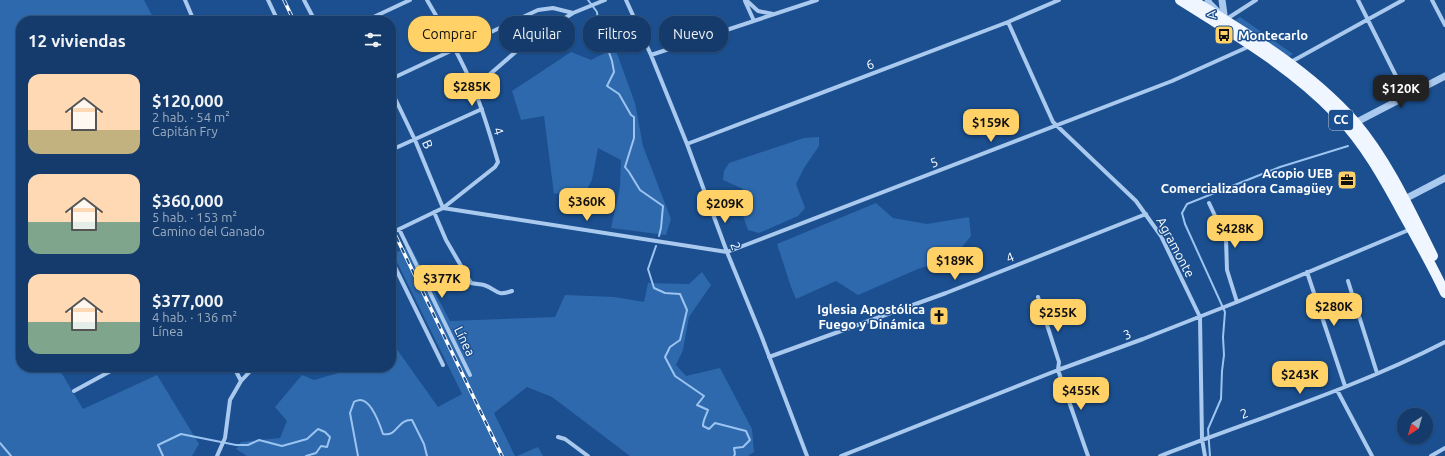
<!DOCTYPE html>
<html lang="es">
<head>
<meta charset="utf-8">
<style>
	:root { --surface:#143b6b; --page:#214673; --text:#f1f3f6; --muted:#9dadc1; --line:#33557e; --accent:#ffd166 }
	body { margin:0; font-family:Ubuntu,sans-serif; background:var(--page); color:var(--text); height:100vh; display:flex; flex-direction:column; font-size:15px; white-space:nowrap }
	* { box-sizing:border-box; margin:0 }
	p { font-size:13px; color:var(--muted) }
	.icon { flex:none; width:22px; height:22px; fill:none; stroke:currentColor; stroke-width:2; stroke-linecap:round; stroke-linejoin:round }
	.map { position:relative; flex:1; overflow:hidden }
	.sheet { position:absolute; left:16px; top:16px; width:380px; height:356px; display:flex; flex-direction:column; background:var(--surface); border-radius:16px; box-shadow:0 1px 3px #0004,0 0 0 1px var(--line) }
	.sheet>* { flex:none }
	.guide { position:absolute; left:408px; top:16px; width:380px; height:36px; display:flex; gap:8px }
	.needle { width:26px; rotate:217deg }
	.fabs { position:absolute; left:1397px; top:408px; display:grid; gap:8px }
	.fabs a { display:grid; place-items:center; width:36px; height:36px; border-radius:50%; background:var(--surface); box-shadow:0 1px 3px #0004,0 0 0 1px var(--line); font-size:20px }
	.price { position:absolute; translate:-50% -34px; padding:0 9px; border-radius:8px; background:var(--accent); color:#111; font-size:13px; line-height:26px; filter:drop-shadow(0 1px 2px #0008) }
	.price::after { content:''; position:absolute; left:50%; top:24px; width:12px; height:9px; margin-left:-6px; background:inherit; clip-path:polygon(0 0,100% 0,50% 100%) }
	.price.current { background:#222; color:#fff }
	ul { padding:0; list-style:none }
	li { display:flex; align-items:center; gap:12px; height:100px; padding:0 12px }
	li span { display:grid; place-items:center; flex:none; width:112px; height:80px; border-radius:12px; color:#555 }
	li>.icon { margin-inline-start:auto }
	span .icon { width:48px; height:48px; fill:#fffc; stroke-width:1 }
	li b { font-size:17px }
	h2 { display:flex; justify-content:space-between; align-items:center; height:48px; padding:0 12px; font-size:17px }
	.pill { padding:0 14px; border-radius:16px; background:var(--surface); box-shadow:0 1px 3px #0004,0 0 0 1px var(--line); font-size:14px; line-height:36px }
	.pill.current { background:var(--accent); color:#111 }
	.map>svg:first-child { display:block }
</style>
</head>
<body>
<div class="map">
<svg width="1445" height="456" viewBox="0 0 1445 456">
	<rect width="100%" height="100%" fill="#1b4f8f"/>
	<path fill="#2e69ad" d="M0,0H144L155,21H21V367H58L83,409L157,375L199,444L192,456H0Z
		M1240,17L1293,54L1288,57L1234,21Z
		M615,48L635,103L643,146L671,219L666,235L611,228L620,187L621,160L598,148L592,180L587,189L554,194L544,116L521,120L512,91L571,52L591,60Z
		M819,137V146L804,168L796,184L805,208L798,216L759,233L748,230L736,196L743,189L723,180L724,171L729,163L804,138Z
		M876,203L893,218L927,224L969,217L971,236L954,257L918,269L858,295L836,281L796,299L791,287L777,244Z
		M410,246L450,321L555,317L565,295L615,297L644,302L648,283L689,284L702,272L711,285L689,317L683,350L676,365L686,376L720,368L752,429L754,452L748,456H630L552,397L527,387L494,413L515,456H247L236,449L241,442L280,438L287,421L275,407L302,375L314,380L352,369V367H391V341L438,407L462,394L393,254Z
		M538,447L543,456H517Z"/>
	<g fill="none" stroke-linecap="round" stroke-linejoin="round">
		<path stroke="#9cc4f0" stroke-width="2" d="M588,0L597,12L598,21L612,61L614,72L607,86L619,94L631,115L634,117V138L625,167L629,172L640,190L663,206L661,228L659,236
			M656,246L648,269L654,288L665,293L680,294L687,310L680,340L670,347L665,357L675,376L704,396L697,405L708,410C706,416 703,420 703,426L709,429L715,423L746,431L750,440L743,447L734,448L735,454L734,456
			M0,443L11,456
			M163,456L158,445L181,434L236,445H248L259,440L282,446L307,439L318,429L325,432L330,437L327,447L321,446L316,453L306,456
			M358,456L350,413L354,402C355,401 359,400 360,400C371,400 380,425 383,434C398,437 397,419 412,420L424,444L427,456
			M1210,456L1208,429L1221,399L1222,371L1224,355L1223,337L1225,312L1185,224L1182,213L1187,204L1280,167L1348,146"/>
		<path stroke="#a9c9ee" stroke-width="4" d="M185,0L194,21
			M268,0L278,21
			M304,0L315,21
			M626,0L651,55L687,144L727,252L761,335L807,456
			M746,0L758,11L773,14
			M1358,0L1406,96
			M1432,0L1445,25
			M745,1L754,21
			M1209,1L1220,12
			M1225,20L1256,0
			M365,21L410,0
			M1008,22L1053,122L1136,201L1161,236L1200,317L1202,439L1205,456
			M651,55L817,0
			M1289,63L1403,0
			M391,79L538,10L553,8L573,13L605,0
			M474,88L527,42L573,13
			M391,90L415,140L443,208
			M687,144L1008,22L1059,0
			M391,150L482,109
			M1209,203L1226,239L1227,270L1237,302
			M443,208L727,252L1172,81L1250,46
			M434,212L446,240L471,283C475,284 480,284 484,285C499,290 495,297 512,291
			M399,229L470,375
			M391,233L443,208L495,167L498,162C491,138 484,113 474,89C461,58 444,29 427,0
			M391,259L443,365
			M1307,272L1345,386
			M1348,281L1377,373
			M1038,297L1059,362L1058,370L1088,456
			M769,357L946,293L1146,214
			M234,367L241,381
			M1337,390L1372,456
			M74,391L118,367
			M558,437L565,439L588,456
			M217,456L225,438L230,400L241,381L254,367
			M841,456L1058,370L1143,339L1237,302L1411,229
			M1160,456C1255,419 1354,389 1445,342
			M1431,456L1445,448"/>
		<path stroke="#a9c9ee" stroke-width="7" d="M1208,0L1209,14
			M1222,0L1225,22
			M1351,125L1445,76
			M1401,201L1445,178"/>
		<path stroke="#f0f6ff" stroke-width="10" d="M1180,0C1234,34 1292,68 1336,114C1364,143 1383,177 1402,212C1417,239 1432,265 1445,293
			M1192,0C1250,35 1310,71 1355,122C1388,161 1410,210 1433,256"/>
		<g stroke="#fff" stroke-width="3.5">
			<path id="rail" d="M284,0L294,21
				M391,226L502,456"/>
		</g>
		<use href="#rail" stroke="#1b4f8f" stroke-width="2" stroke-dasharray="6" stroke-linecap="butt"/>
	</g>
	<defs>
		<g id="bus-square" transform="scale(1)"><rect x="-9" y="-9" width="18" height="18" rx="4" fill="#ffd166" stroke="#1b4f8f"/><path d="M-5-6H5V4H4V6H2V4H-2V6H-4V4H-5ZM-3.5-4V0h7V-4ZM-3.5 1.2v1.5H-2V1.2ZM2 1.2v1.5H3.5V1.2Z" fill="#111"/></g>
		<g id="office-square" transform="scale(1)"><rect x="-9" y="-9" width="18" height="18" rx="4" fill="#ffd166" stroke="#1b4f8f"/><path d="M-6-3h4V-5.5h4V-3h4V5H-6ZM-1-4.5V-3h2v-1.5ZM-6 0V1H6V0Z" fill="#111"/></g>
		<g id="church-square" transform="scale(1)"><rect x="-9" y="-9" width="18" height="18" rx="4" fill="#ffd166" stroke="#1b4f8f"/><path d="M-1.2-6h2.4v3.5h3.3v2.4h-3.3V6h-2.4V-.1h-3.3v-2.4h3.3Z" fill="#111"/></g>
	</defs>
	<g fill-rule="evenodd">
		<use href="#bus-square" x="1224" y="35"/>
		<use href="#office-square" x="1347" y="180"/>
		<use href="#church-square" x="939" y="316"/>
	</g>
	<g text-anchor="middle" stroke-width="3" stroke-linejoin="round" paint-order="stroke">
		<rect fill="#1b4f8f" stroke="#bbcadd" stroke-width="1" x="1329" y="110" width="24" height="20" rx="3"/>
		<g font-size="12" font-weight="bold" fill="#fff">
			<text x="1341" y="124">CC</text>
		</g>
		<g font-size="13" fill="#fff" stroke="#1b4f8f">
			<text transform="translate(1211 15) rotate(-95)" y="5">A</text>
			<text transform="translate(870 64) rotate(-21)" y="5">6</text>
			<text transform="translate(499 131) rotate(72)" y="5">4</text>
			<text transform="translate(428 144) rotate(67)" y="5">B</text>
			<text transform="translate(934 162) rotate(-21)" y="5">5</text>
			<text transform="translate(736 246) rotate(69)" y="5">2</text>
			<text transform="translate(1176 247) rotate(62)" y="5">Agramonte</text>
			<text transform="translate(1010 257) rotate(-21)" y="5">4</text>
			<text transform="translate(1127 334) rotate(-20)" y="5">3</text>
			<text transform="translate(465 341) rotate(64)" y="5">Línea</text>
			<text transform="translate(1244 413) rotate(-20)" y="5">2</text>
		</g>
		<g font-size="13" font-weight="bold" fill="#fff" stroke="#1b4f8f" text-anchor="end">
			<text x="1238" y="40" text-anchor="start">Montecarlo</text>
			<text x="1333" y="178">Acopio UEB<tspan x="1333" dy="15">Comercializadora Camagüey</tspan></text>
			<text x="925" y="314">Iglesia Apostólica<tspan x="925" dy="15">Fuego y Dinámica</tspan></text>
		</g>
	</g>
</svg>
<div class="fabs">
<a><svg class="needle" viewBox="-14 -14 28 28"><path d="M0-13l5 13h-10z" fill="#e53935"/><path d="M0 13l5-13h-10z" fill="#9dadc1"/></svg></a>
</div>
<b class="price" style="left:472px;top:107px">$285K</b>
<b class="price current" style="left:1401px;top:109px">$120K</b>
<b class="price" style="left:991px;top:143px">$159K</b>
<b class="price" style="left:587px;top:222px">$360K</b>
<b class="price" style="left:725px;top:224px">$209K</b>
<b class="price" style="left:1235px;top:249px">$428K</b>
<b class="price" style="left:955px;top:281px">$189K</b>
<b class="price" style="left:442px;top:299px">$377K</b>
<b class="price" style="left:1334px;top:327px">$280K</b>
<b class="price" style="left:1058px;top:333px">$255K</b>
<b class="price" style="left:1300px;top:395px">$243K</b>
<b class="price" style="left:1081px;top:411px">$455K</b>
<div class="guide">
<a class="pill current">Comprar</a>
<a class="pill">Alquilar</a>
<a class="pill">Filtros</a>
<a class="pill">Nuevo</a>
</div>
<section class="sheet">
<h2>12 viviendas<svg class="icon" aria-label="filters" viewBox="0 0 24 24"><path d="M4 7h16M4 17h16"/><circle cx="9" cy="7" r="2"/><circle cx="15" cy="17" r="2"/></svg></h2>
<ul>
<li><span style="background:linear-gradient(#ffd9b3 70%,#c2b280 0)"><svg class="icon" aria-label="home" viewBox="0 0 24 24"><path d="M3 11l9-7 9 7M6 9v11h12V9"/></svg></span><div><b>$120,000</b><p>2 hab. · 54 m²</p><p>Capitán Fry</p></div></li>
<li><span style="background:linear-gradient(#ffd9b3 60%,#7fa58c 0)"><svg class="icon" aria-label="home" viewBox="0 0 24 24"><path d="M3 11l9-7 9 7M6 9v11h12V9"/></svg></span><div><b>$360,000</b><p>5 hab. · 153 m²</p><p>Camino del Ganado</p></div></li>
<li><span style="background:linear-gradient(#ffd9b3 60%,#7fa58c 0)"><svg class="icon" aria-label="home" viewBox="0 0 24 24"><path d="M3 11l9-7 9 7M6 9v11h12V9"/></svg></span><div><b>$377,000</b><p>4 hab. · 136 m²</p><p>Línea</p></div></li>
</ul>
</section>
</div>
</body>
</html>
